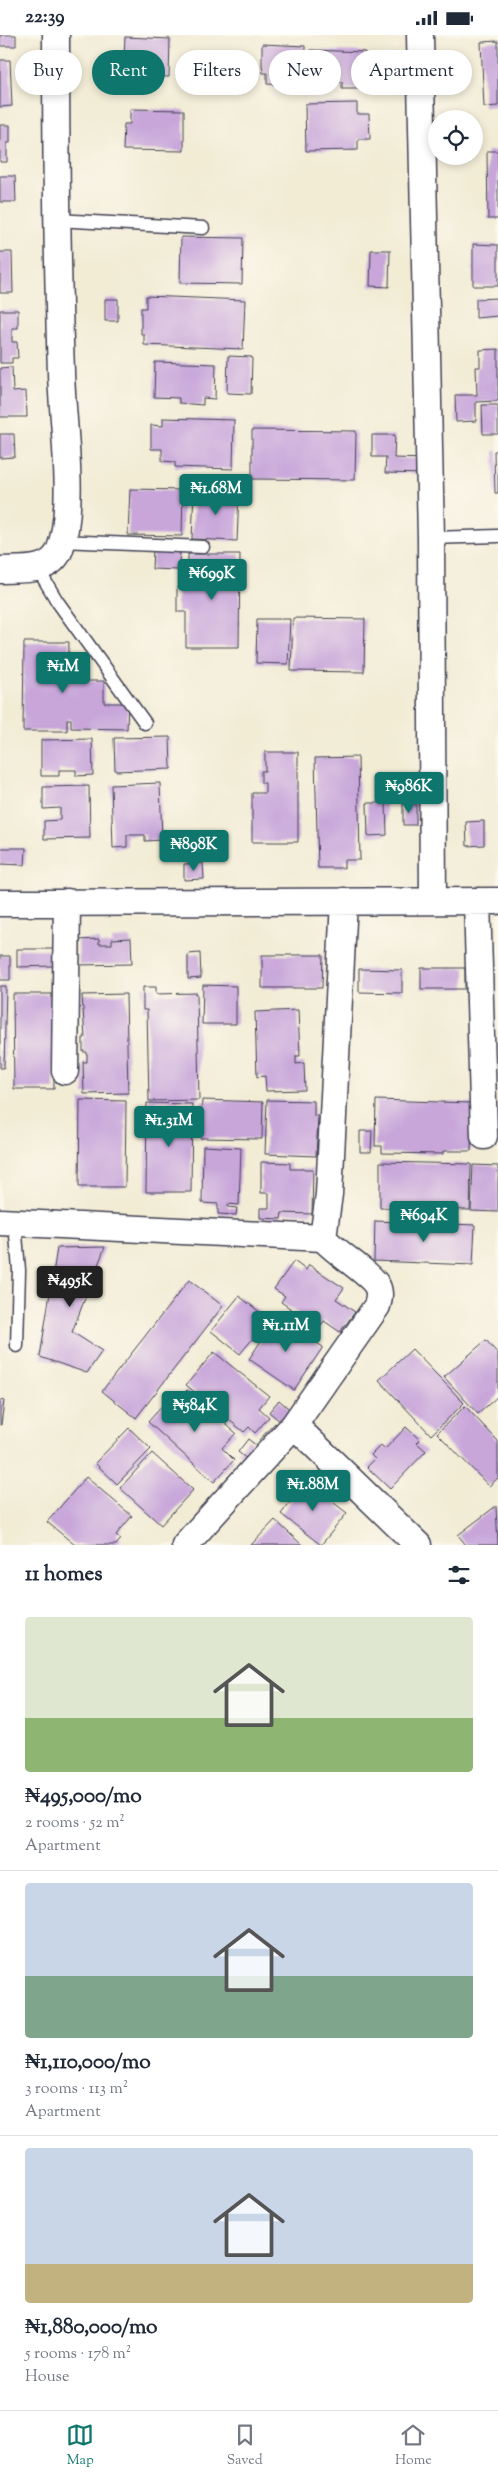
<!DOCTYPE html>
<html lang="en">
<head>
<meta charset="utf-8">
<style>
	:root { --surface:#fff; --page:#f2f2f3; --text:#1f2937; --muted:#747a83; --line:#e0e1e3; --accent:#0f766e }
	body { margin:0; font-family:"Sorts Mill Goudy",serif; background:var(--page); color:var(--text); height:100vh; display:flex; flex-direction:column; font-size:19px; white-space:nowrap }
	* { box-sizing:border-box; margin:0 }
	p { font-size:16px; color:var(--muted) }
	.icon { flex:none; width:28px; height:28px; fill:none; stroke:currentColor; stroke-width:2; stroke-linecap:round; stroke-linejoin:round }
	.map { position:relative; height:1510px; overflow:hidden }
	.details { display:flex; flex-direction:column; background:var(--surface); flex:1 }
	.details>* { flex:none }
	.hud { position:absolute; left:15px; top:15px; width:469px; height:45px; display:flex; gap:10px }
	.tools { position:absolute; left:428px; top:75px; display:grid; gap:10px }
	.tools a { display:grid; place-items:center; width:55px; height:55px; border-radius:50%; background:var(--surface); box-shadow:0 2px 8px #0003; font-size:25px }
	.price { position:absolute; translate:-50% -42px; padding:0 11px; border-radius:5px; background:var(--accent); color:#fff; font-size:16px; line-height:32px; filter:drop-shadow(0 1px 2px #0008) }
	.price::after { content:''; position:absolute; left:50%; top:30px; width:15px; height:11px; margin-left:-8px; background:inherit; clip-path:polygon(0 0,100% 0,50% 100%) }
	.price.selected { background:#222; color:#fff }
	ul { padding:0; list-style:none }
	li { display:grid; align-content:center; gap:10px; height:265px; padding:0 25px }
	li+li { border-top:1px solid var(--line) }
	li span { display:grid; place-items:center; height:155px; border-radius:5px; color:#555 }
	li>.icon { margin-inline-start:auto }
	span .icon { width:90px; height:90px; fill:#fffc; stroke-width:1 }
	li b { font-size:21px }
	h2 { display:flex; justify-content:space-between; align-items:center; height:60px; padding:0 25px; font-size:21px }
	.chip { padding:0 18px; border-radius:22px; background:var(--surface); box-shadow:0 2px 8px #0003; font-size:18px; line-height:45px }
	.chip.selected { background:var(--accent); color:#fff }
	.status { display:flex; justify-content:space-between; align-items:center; height:35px; padding:0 25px; background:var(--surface); direction:ltr }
	.status svg { height:14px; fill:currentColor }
	.tabs { display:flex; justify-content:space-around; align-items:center; height:70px; border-top:1px solid var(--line); background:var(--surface); font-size:14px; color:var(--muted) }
	.tabs a { display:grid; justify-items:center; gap:2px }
	.tabs .selected { color:var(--accent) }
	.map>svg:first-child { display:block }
</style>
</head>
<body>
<div class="status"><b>22:39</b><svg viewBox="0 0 49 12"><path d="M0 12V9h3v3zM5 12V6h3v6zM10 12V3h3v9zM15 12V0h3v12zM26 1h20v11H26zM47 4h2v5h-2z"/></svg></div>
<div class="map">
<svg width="498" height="1510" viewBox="0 0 498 1510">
	<rect width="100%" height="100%" fill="#fbf7ec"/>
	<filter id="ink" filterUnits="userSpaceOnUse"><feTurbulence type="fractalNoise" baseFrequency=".02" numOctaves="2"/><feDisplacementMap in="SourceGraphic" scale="10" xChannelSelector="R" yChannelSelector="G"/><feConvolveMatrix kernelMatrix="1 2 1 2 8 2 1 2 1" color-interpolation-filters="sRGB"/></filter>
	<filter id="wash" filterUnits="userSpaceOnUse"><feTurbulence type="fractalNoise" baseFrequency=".0096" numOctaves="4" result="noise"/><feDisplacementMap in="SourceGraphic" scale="20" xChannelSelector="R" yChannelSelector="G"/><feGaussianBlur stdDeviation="1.12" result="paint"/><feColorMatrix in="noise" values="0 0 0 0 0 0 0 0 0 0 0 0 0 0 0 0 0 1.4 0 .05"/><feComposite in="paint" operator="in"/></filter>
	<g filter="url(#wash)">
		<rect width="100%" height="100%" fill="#f2ecd5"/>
		<g id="blocks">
			<path fill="#c8a6da" d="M0,0H16V11H0Z
				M125,2L170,4L169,42L123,40Z
				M498,6V71L484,72L481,7Z
				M262,9L305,11L304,51L267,49V38H263L262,30Z
				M310,15L365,17V40H360L359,54H342V47H334V54L309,53Z
				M0,25H10L12,71L0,72Z
				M357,68V79H369L370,104H358V115L306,116L305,69Z
				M130,74L184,75V116L123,115L124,89H130Z
				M0,90H10V108H7V127H0Z
				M487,116H498V184H488Z
				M0,141H15L16,167H0Z
				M181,202L243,203L242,249L180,248Z
				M473,209L498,210V251H473Z
				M371,215H390L389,252L370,251Z
				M0,217H12L13,258H0Z
				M146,261L245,265L243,314L144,310V299H141V273H146Z
				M498,263V281L476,283V264Z
				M105,264H118V286H105Z
				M0,275H18V293H12V307H17L18,323H12V328H0Z
				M498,314V366L476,367V386L456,387L455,360H477L476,332H480V315Z
				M228,321L252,322L251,359L227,358Z
				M155,327L216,329L215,364L203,363V370L179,368V363L154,362Z
				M12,332L13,357L26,356L27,382H0V333Z
				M482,370H498V399H483Z
				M163,383L234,385L233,434L175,432V427L162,426V414H151V390L163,391Z
				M252,395L356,396L355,445L252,444Z
				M0,399H14L15,422L0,423Z
				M372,400H395L394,423L427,424L426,439L385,438L386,422H372Z
				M494,416H498V458H495Z
				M130,454L183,455L182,501L128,500Z
				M194,455L239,457L237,506L192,504Z
				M153,515L180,517L178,535L152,534Z
				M188,519H240L239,612H186V577H177V552H188Z
				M293,583L365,584L364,637L291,636Z
				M257,584H290L288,629L256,628Z
				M24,607H69L68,646H104V668H128L127,694L71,693V684H67V696H23Z
				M170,702L171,734L115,736L114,703Z
				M92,704L93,740L76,741V735H59V741H41V705Z
				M265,717H298V807H252V758H265V748H261V736H265Z
				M358,722L360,825H344V833H318L315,723Z
				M160,748L162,805L145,806V800H127V812L113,813L111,750Z
				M89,751L90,803L44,804V786L60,785V773L43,774V752Z
				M367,768H386L387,800L368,801Z
				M403,768H416V790H403Z
				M484,786V810L467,811L466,787Z
				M0,813H26L25,830L0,829Z
				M203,828L204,844L184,845V829Z
				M131,903L132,929L79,930L78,905L99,904V909H112V904Z
				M17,914H53V931L17,932Z
				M200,918L201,943L188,944V919Z
				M262,920H323L322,953H262Z
				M0,921H10V945H0Z
				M421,933H465V954H421Z
				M359,934L402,935V958L359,957Z
				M203,950L236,951V989H202Z
				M0,951H6L4,1033H0Z
				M143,952H156V959L197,958L199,1065L149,1066L147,975H143Z
				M13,959H53L54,1054H14Z
				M126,959L128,1058L84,1059L83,1027H87V1017H83V1003H85L82,960Z
				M298,975L300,1021H296V1029L304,1028L305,1055L266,1056L265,1041L257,1042L255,977Z
				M80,1065L126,1066L125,1152H79Z
				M202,1065L263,1067L262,1104L200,1103Z
				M267,1065L314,1066V1081H318L316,1121L265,1119Z
				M376,1065L472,1068L471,1116H443V1119L382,1118V1111H375Z
				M147,1068L192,1069L191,1157H146Z
				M360,1096H372L371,1117H360Z
				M203,1111L241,1113L239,1170L228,1169V1172L237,1173L236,1180L218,1179V1169L202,1168Z
				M261,1127L290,1128V1134H313L312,1179L282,1178L281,1184L260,1183V1173H269V1158H261Z
				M380,1127L471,1129L470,1175L380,1173Z
				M473,1130L498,1131V1177L471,1176Z
				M375,1186L475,1190L473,1230L374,1226Z
				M105,1212L72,1297L102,1316L87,1338L40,1322L57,1213Z
				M294,1226L306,1235L309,1230L344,1253L336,1264L355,1277L340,1297L324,1286L319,1293L281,1267L285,1261L274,1254Z
				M189,1245L223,1271L136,1383L102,1356Z
				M239,1261L269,1284L240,1319L211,1296Z
				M277,1282L323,1312L294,1355L249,1324Z
				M486,1305L498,1319V1361L478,1379L444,1342Z
				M412,1314L464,1368L431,1400L379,1345Z
				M214,1317L269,1361L259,1373L269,1382L255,1398L249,1392L244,1397L186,1350Z
				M187,1355L236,1398L222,1413L234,1425L214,1447L148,1387L171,1361L177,1366Z
				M0,1365L4,1366L1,1390H0Z
				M279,1365L296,1380L286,1391L269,1377Z
				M465,1371L498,1406V1443L489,1451L437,1398Z
				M275,1388L283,1396L269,1414L259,1405Z
				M406,1392L420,1405L417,1408L426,1416L390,1454L367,1432L375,1424L371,1420L381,1410L385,1414Z
				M129,1393L151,1414L117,1449L95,1428Z
				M248,1404L262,1415L252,1428L238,1417Z
				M152,1418L193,1455L161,1490L120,1453Z
				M86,1442L132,1481L116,1500L121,1504L116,1510H75L47,1487Z
				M303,1444L347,1478L321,1510L281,1479L295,1461L291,1458Z
				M496,1471L498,1510H466L458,1500Z
				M275,1485L302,1510H251Z"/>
		</g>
	</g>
	<g filter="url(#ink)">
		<use href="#blocks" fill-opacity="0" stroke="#414052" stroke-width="1"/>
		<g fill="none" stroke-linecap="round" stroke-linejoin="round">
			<g stroke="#414052" stroke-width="15">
				<path id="service" d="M56,185L203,193
					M431,503L498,501
					M61,506L203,512
					M38,534L57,566L145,688
					M15,1188L19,1235L17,1311"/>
			</g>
			<g stroke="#414052" stroke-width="29">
				<path id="minor" d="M420,0L431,503L433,865
					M0,535C21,534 51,538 60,514C76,470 62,385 61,337C57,224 56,112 56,0
					M477,866L484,1101
					M0,868L498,866
					M65,1036L67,867
					M0,1187L323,1203
					M294,1390L418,1510
					M185,1510L294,1390L377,1271C379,1265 380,1257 377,1251C371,1239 336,1218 323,1203L329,1159L344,866"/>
			</g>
			<use href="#service" stroke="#fff" stroke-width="12"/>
			<use href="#minor" stroke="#fff" stroke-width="26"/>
		</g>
	</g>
</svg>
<div class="tools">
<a><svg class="icon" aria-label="locate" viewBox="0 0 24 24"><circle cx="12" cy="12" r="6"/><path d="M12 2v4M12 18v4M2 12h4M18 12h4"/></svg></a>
</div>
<b class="price" style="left:216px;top:481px">₦1.68M</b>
<b class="price" style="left:212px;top:566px">₦699K</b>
<b class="price" style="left:63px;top:659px">₦1M</b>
<b class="price" style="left:409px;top:779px">₦986K</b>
<b class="price" style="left:194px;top:837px">₦898K</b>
<b class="price" style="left:169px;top:1113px">₦1.31M</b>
<b class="price" style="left:424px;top:1208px">₦694K</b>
<b class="price selected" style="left:70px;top:1273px">₦495K</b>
<b class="price" style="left:286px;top:1318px">₦1.11M</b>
<b class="price" style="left:195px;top:1398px">₦584K</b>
<b class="price" style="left:313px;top:1477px">₦1.88M</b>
<div class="hud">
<a class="chip">Buy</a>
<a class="chip selected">Rent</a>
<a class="chip">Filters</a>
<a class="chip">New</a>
<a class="chip">Apartment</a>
</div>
</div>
<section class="details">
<h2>11 homes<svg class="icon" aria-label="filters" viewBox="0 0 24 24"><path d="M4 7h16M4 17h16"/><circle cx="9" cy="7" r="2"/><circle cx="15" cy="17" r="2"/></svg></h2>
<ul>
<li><span style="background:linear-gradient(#dfe7d0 65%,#8fb573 0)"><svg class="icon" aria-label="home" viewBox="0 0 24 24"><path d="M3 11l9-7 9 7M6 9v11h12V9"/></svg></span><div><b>₦495,000/mo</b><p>2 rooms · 52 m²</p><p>Apartment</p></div></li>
<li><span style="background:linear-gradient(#c9d6e8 60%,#7fa58c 0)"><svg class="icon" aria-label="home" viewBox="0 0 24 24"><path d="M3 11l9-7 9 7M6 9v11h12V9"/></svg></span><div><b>₦1,110,000/mo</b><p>3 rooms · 113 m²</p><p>Apartment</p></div></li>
<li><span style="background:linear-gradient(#c9d6e8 75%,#c2b280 0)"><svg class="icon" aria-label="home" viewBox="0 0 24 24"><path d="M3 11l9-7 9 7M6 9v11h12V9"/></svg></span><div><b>₦1,880,000/mo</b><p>5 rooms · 178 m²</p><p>House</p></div></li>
</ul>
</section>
<nav class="tabs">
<a class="selected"><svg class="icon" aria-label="map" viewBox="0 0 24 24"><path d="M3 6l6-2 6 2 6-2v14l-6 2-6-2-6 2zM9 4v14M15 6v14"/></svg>Map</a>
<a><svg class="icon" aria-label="saved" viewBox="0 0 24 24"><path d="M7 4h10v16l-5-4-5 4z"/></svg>Saved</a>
<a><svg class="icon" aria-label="home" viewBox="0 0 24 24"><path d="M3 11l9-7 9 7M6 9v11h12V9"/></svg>Home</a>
</nav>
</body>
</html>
